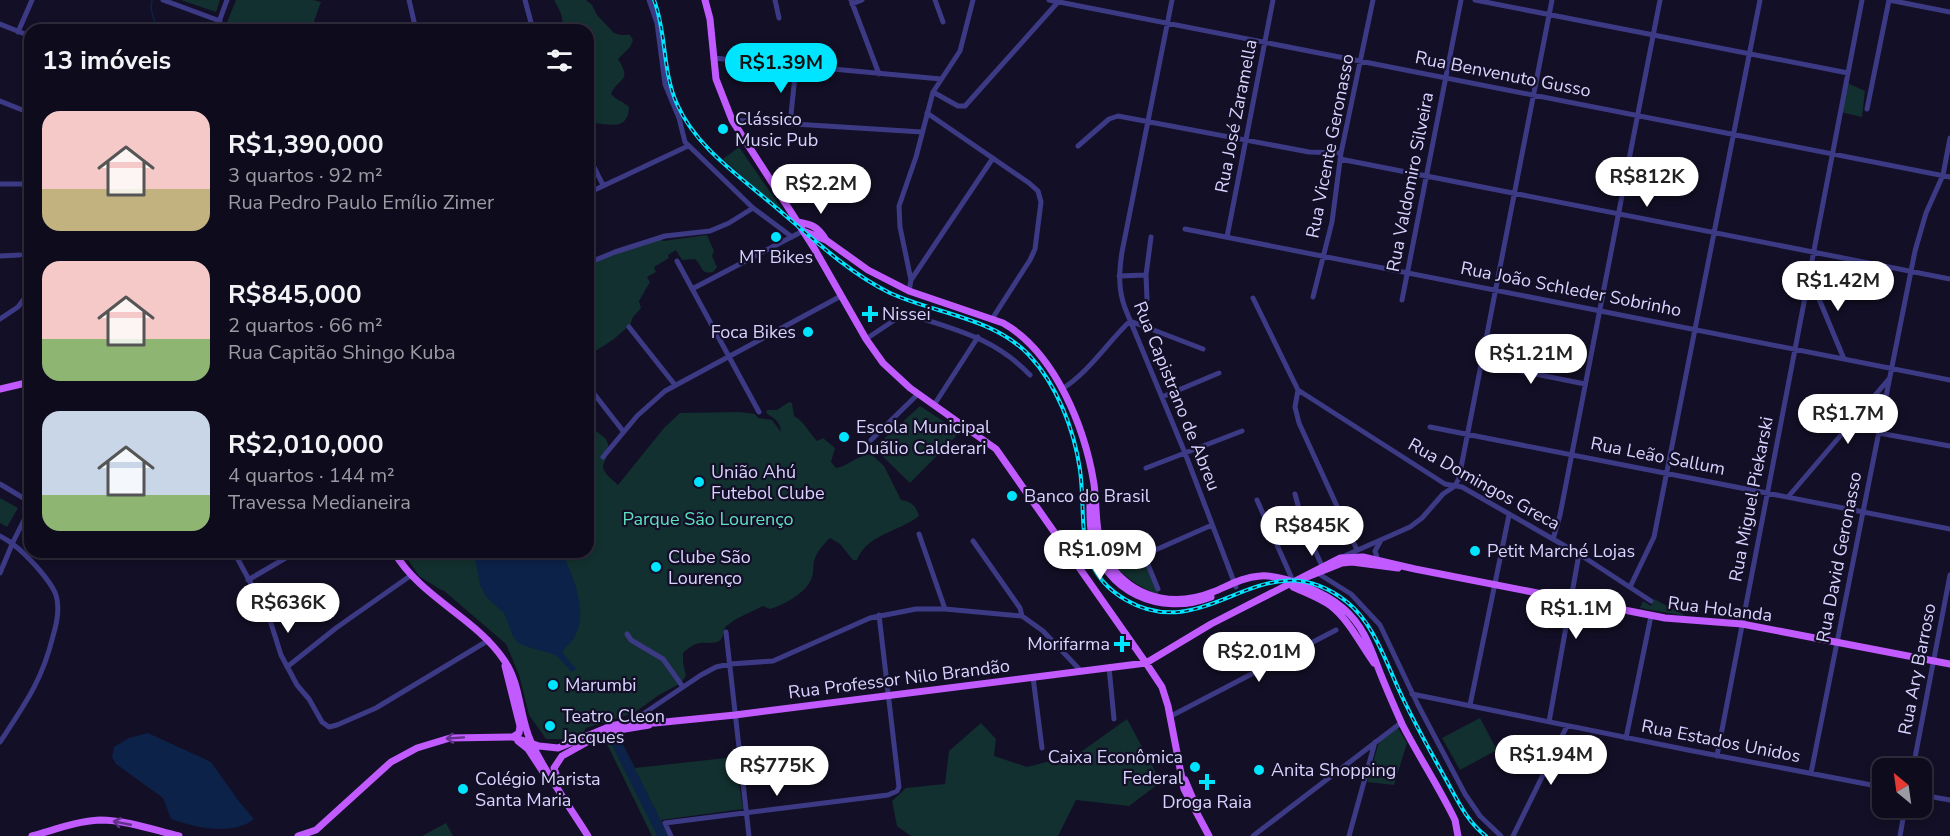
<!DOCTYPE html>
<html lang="pt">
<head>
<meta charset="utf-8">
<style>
	:root { --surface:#0e0b1c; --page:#171425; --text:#f1f3f6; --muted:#9b9ba3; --line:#2e2b3b; --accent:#00e5ff }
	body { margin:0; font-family:"Nunito Sans",sans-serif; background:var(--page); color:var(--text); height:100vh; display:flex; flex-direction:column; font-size:22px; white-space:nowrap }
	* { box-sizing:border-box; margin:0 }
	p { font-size:20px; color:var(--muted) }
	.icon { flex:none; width:33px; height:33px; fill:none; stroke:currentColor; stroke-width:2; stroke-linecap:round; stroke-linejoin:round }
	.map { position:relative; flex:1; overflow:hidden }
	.drawer { position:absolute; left:24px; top:24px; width:570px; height:534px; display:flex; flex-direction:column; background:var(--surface); border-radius:18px; box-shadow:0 3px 9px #0003,0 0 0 2px var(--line) }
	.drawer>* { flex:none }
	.needle { width:39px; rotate:331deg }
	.controls { position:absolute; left:1872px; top:758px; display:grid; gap:12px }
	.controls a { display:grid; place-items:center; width:60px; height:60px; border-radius:12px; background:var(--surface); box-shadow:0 3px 9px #0003,0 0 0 2px var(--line); font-size:30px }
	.price { position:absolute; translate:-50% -51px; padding:0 14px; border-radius:21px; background:#fff; color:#222; font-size:20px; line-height:39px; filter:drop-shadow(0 2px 3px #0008) }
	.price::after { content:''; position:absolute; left:50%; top:36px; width:18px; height:14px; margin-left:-9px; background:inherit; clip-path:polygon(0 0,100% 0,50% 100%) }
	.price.selected { background:var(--accent); color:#111 }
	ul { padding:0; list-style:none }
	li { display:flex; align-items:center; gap:18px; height:150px; padding:0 18px }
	li span { display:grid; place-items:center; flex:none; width:168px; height:120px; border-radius:18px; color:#555 }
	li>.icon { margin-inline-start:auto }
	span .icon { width:72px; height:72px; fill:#fffc; stroke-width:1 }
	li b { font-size:26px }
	h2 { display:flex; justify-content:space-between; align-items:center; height:72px; padding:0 18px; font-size:26px }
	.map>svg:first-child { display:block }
</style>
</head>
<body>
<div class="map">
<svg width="1950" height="836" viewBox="0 0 1950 836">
	<rect width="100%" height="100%" fill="#130f26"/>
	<path fill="#12302f" d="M181,0H220L216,12Z
		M236,0H313L321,2L311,30H224Z
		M554,0H586L592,5L597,15L614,33L621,35H630L633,40L630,47L618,59C633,83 618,77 611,94C617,101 623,101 629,107C628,134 605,122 588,123V30H562C564,16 560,11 554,0Z
		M1845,82L1865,91L1862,117L1840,112Z
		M739,147L786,215L723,159Z
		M707,235L714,251L712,256L717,267L713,272C700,275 703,266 695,259L682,260L676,250L668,255L669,258L654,267L656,272L647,277L650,282L639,301L641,308L633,317L630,325L614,339L588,356V266L605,257L660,239L663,241Z
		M789,402L792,403L794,416C804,421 809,433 817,441L823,438L835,448L831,462L836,468C849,466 855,456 871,454L884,466L901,500C911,501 916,506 919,516C899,532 867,534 857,560H853L840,544L830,538C823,545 817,551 814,561C813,567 814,573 811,580C804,594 784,605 770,609L763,606L736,619L725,627C723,642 719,643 706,643C696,642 690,647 683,653V662L686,676L681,683L659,695L634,713L586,728L582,734L566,739H546L529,715L519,675L506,644L443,590H441L419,576L403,552H588V426C604,437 614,439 605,461C603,464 602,467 604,470C606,475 614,481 618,485L664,428L680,413L739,412L755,414L758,418L772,420L781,432C780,420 774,419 766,413L767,410H777Z
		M920,406L960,432L910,483L874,448Z
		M0,498L18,508L7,527L0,523Z
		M1139,549L1159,595C1139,587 1126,578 1111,562Z
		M1654,599L1686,616L1640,608L1643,601L1651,606Z
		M1480,718L1497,750L1460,770L1442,738Z
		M1127,719L1161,782L1129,806L1076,800L1058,836H911L897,826L892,801L906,788L945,784L949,751L981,723L996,739L994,756L1027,767L1078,754Z
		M1398,728L1407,743L1394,785L1367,782L1379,742Z
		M619,737L635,768L735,757L743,809L661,820L668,836H652L606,742Z
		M446,823L453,836H422Z"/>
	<path fill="#0c2248" d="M474,552H562C572,574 588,609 576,634C573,641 566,646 562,652L576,669L572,672L556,655L525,646L518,643L513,636L504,613L487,598L480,585Z
		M148,733L211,762L238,800L254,819C233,836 197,828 171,819L163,798L116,764L112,757L114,747L129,738Z"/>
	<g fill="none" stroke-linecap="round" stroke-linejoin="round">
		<path stroke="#0c2248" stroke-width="1.5" d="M152,0L151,9L157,30"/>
		<path stroke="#0c2248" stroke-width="10" d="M616,742L663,836"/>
		<path stroke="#3d3a85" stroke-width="5" d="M163,0L220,21
			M409,0L416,30
			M525,0L533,30
			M649,0L657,23L665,84L679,118L685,142L753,208L792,237
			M775,0L779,18
			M851,0L879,74
			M935,0L943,22
			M1049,0L1950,177
			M1172,0L1122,252C1119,272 1118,289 1125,308L1185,453L1236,587
			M1475,0L1848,73
			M1889,0L1950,12
			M852,4L862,0
			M0,24L30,36
			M216,30L227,0
			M18,32L32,0
			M713,58L941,79
			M933,92L958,106H965L1058,2
			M0,101L30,113
			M1867,109L1889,0
			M927,113L1029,183L1038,191L1041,202L1035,249L1030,260L992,319
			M732,120L922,132
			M790,124L796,66
			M1078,146L1109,119L1118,116L1309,152L1341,153
			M588,155L603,185
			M1340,159L1950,279
			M0,184H30
			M588,193L688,146
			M1185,229L1950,380
			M1227,237L1273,0
			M0,256L20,255
			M677,261L759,412
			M588,263L615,252L665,236L710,231L729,223L753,208
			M1809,275L1844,359
			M1119,276L1146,275
			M911,280L900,227L899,206L916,157L933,92L960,51L973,0
			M692,289L803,231
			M909,291L911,280L993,158
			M1313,297L1332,222L1341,153L1373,0
			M1253,298L1298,390L1445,484L1462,487L1579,554L1651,601
			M1147,299L1146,275L1151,237
			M1402,300L1461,0
			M0,319L18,307L30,291
			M629,327L675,385
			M866,339L905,313C953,329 994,337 1030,375
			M1481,363L1585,384
			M588,386L623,431
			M1062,389C1089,372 1107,343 1130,321L1203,349
			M1298,390L1295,407L1299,423L1357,550
			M1162,397L1219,373
			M934,405L978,337
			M1430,427L1950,529
			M1879,433L1950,446
			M871,440L918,394
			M603,457L637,416L665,391L841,296
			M1146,468L1242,431
			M0,484L30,502
			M1295,494L1303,524L1322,566
			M1788,497L1888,380
			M1257,500L1293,581
			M919,534L945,609
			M0,536C14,543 24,553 35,565C43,574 52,584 56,595C60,608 57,623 53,636C42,681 25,704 0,742
			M1553,539L1560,515L1660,0
			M973,541L1020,608L1022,616
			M234,552L269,617L281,655L297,685L309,699L322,722L329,727L337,725L376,708L489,640
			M1342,557L1410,527L1422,518L1443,494L1455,486L1459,478L1552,0
			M1378,560L1375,551L1380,542
			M0,573L13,542L30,508
			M1319,574L1351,594L1380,625L1418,705L1465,794L1480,816L1501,836
			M248,580L296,552
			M1630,587L1654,537L1760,0
			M1158,589L1144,555L1212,525
			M726,632L749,836
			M627,634L631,640L663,659L683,687
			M287,667L336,628L410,576
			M1109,667L1114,719
			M1033,677L1042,748
			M1412,694L1688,750L1882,787
			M1470,705L1509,515
			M1171,716L1336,630
			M631,722L701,675L716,667L730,664L773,661L870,618L916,609H945L1022,616L1043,631L1081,671
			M1549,722L1579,554
			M1626,738L1651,616
			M1717,756L1862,0
			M1913,768L1950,575
			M1811,773L1915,251L1926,213L1943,175L1950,138
			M1922,795L1950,800
			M671,836L665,823L888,795L897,791L899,787L879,615
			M1253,836L1402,722
			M1349,836L1375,742
			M1513,836L1567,726
			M1900,836L1905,807"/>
		<path stroke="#c25bff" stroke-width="7" d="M705,0L710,19L716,79L732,120L814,248L866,339L883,363L910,388L996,449L1146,663L1162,687L1168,706L1184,789L1209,836
			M797,222C812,224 818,227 826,240
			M803,231L826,240L868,270L909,291L1003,323C1055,352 1085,428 1094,484C1098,516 1093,544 1114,570C1140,601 1178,606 1213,592C1228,586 1243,577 1260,576C1283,574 1326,593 1343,608C1363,625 1370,646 1379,670C1386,688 1394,706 1402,724C1419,757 1439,787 1455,820L1458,836
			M0,389L30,382
			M1090,495C1090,508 1089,523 1092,537C1103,592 1161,617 1211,597
			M394,552C421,598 475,617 504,660C521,684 519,716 531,742C546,774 569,806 588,836
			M1307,577L1342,563L1352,562L1398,568
			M1293,587C1306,593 1320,598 1331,606C1349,620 1361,645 1374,663
			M505,666L520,726L519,733L513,737
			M518,741L528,749L549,781
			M558,780L554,768L562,756L598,736L619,730L649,725
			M1185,780L1196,806
			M32,836C54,830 77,821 100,820C126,820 154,830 179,836
			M298,836L316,830L391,762L417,748L450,738L513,737L539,746L558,748L611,726L630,722L655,723L735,715L1146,663L1211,624L1340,558L1363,557L1415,569L1665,618L1742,624L1950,664"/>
		<g stroke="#00e5ff" stroke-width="4">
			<path id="rail" d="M654,0C667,34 662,71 677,104C696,147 738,175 773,205C810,236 846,271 890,293C936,314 992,317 1029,355C1057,385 1074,429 1080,470C1087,521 1072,569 1126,600C1209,648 1263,536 1347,602C1371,621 1383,654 1395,681C1409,714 1427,745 1444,776C1456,797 1466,821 1486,836"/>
		</g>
		<use href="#rail" stroke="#130f26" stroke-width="1.5" stroke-dasharray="4.5" stroke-linecap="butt"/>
	</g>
	<defs><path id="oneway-shaft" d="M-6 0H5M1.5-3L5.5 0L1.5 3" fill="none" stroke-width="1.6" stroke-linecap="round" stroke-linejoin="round" transform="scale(1.5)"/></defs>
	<g stroke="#623188">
		<use href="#oneway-shaft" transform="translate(455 738) rotate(176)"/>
		<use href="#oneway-shaft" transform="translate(122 823) rotate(-169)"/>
	</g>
	<g fill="#00e5ff" stroke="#130f26" stroke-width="2">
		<circle cx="723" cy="129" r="6"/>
		<circle cx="776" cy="237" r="6"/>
		<path d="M867 305h6v6h6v6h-6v6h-6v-6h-6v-6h6z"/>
		<circle cx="808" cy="332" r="6"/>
		<circle cx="844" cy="437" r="6"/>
		<circle cx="699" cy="482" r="6"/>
		<circle cx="1012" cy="496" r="6"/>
		<circle cx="1475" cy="551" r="6"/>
		<circle cx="656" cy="567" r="6"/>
		<path d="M1119 635h6v6h6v6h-6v6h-6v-6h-6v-6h6z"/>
		<circle cx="553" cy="685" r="6"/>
		<circle cx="550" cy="726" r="6"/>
		<circle cx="1195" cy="767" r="6"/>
		<circle cx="1259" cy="770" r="6"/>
		<path d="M1204 773h6v6h6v6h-6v6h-6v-6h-6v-6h6z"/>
		<circle cx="463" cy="789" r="6"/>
	</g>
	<g text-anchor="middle" stroke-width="4.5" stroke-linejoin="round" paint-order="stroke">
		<g font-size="18" fill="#d9d4ff" stroke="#130f26">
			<text transform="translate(1503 74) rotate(11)" y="6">Rua Benvenuto Gusso</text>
			<text transform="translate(1236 116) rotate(-79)" y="6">Rua José Zaramella</text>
			<text transform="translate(1330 146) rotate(-79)" y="6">Rua Vicente Geronasso</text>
			<text transform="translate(1410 182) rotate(-79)" y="6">Rua Valdomiro Silveira</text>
			<text transform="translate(1571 289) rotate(11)" y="6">Rua João Schleder Sobrinho</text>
			<text transform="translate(1177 396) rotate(68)" y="6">Rua Capistrano de Abreu</text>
			<text transform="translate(1658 456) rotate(11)" y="6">Rua Leão Sallum</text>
			<text transform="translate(1484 484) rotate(29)" y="6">Rua Domingos Greca</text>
			<text transform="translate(1751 499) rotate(-79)" y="6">Rua Miguel Piekarski</text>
			<text transform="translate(1839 557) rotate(-79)" y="6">Rua David Geronasso</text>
			<text transform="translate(1720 609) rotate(7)" y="6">Rua Holanda</text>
			<text transform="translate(1917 669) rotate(-79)" y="6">Rua Ary Barroso</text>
			<text transform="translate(899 679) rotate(-7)" y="6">Rua Professor Nilo Brandão</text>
			<text transform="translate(1721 741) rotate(11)" y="6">Rua Estados Unidos</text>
		</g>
		<g font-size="18" fill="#d9d4ff" stroke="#130f26" text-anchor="start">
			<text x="735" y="125">Clássico<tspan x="735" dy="21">Music Pub</tspan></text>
			<text x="776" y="263" text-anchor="middle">MT Bikes</text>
			<text x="882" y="320">Nissei</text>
			<text x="796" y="338" text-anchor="end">Foca Bikes</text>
			<text x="856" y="433">Escola Municipal<tspan x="856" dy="21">Duãlio Calderari</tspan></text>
			<text x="711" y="478">União Ahú<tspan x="711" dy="21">Futebol Clube</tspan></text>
			<text x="1024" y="502">Banco do Brasil</text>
			<text x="1487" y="557">Petit Marché Lojas</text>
			<text x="668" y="563">Clube São<tspan x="668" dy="21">Lourenço</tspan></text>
			<text x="1110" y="650" text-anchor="end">Morifarma</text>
			<text x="565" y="691">Marumbi</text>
			<text x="562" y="722">Teatro Cleon<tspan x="562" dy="21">Jacques</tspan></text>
			<text x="1183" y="763" text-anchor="end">Caixa Econômica<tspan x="1183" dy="21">Federal</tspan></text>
			<text x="1271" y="776">Anita Shopping</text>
			<text x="475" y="785">Colégio Marista<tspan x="475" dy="21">Santa Maria</tspan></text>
			<text x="1207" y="808" text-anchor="middle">Droga Raia</text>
		</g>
		<g font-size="18" fill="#5fe0c0" stroke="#130f26">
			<text x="708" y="525">Parque São Lourenço</text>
		</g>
	</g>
</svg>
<div class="controls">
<a><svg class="needle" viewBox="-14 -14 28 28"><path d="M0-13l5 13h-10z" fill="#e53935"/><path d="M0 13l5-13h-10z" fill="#9b9ba3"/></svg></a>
</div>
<b class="price selected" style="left:781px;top:94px">R$1.39M</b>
<b class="price" style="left:1647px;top:208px">R$812K</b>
<b class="price" style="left:821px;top:215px">R$2.2M</b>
<b class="price" style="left:1838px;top:312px">R$1.42M</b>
<b class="price" style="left:1531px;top:385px">R$1.21M</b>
<b class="price" style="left:1848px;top:445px">R$1.7M</b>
<b class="price" style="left:1312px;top:557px">R$845K</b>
<b class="price" style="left:1100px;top:581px">R$1.09M</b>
<b class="price" style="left:288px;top:634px">R$636K</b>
<b class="price" style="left:1576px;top:640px">R$1.1M</b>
<b class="price" style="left:1259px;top:683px">R$2.01M</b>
<b class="price" style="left:1551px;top:786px">R$1.94M</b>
<b class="price" style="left:777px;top:797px">R$775K</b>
<section class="drawer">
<h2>13 imóveis<svg class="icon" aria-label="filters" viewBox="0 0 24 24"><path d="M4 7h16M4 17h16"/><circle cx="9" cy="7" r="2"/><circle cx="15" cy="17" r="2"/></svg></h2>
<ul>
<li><span style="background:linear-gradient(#f6c9c9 65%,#c2b280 0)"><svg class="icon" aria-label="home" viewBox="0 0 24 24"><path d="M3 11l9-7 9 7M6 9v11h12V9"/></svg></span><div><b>R$1,390,000</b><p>3 quartos · 92 m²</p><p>Rua Pedro Paulo Emílio Zimer</p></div></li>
<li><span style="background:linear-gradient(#f6c9c9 65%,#8fb573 0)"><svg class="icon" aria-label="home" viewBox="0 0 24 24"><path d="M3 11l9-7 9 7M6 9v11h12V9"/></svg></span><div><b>R$845,000</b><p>2 quartos · 66 m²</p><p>Rua Capitão Shingo Kuba</p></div></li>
<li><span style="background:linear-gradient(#c9d6e8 70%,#8fb573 0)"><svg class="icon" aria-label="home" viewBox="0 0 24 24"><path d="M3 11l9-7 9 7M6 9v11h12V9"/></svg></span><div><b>R$2,010,000</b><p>4 quartos · 144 m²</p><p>Travessa Medianeira</p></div></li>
</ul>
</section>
</div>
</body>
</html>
